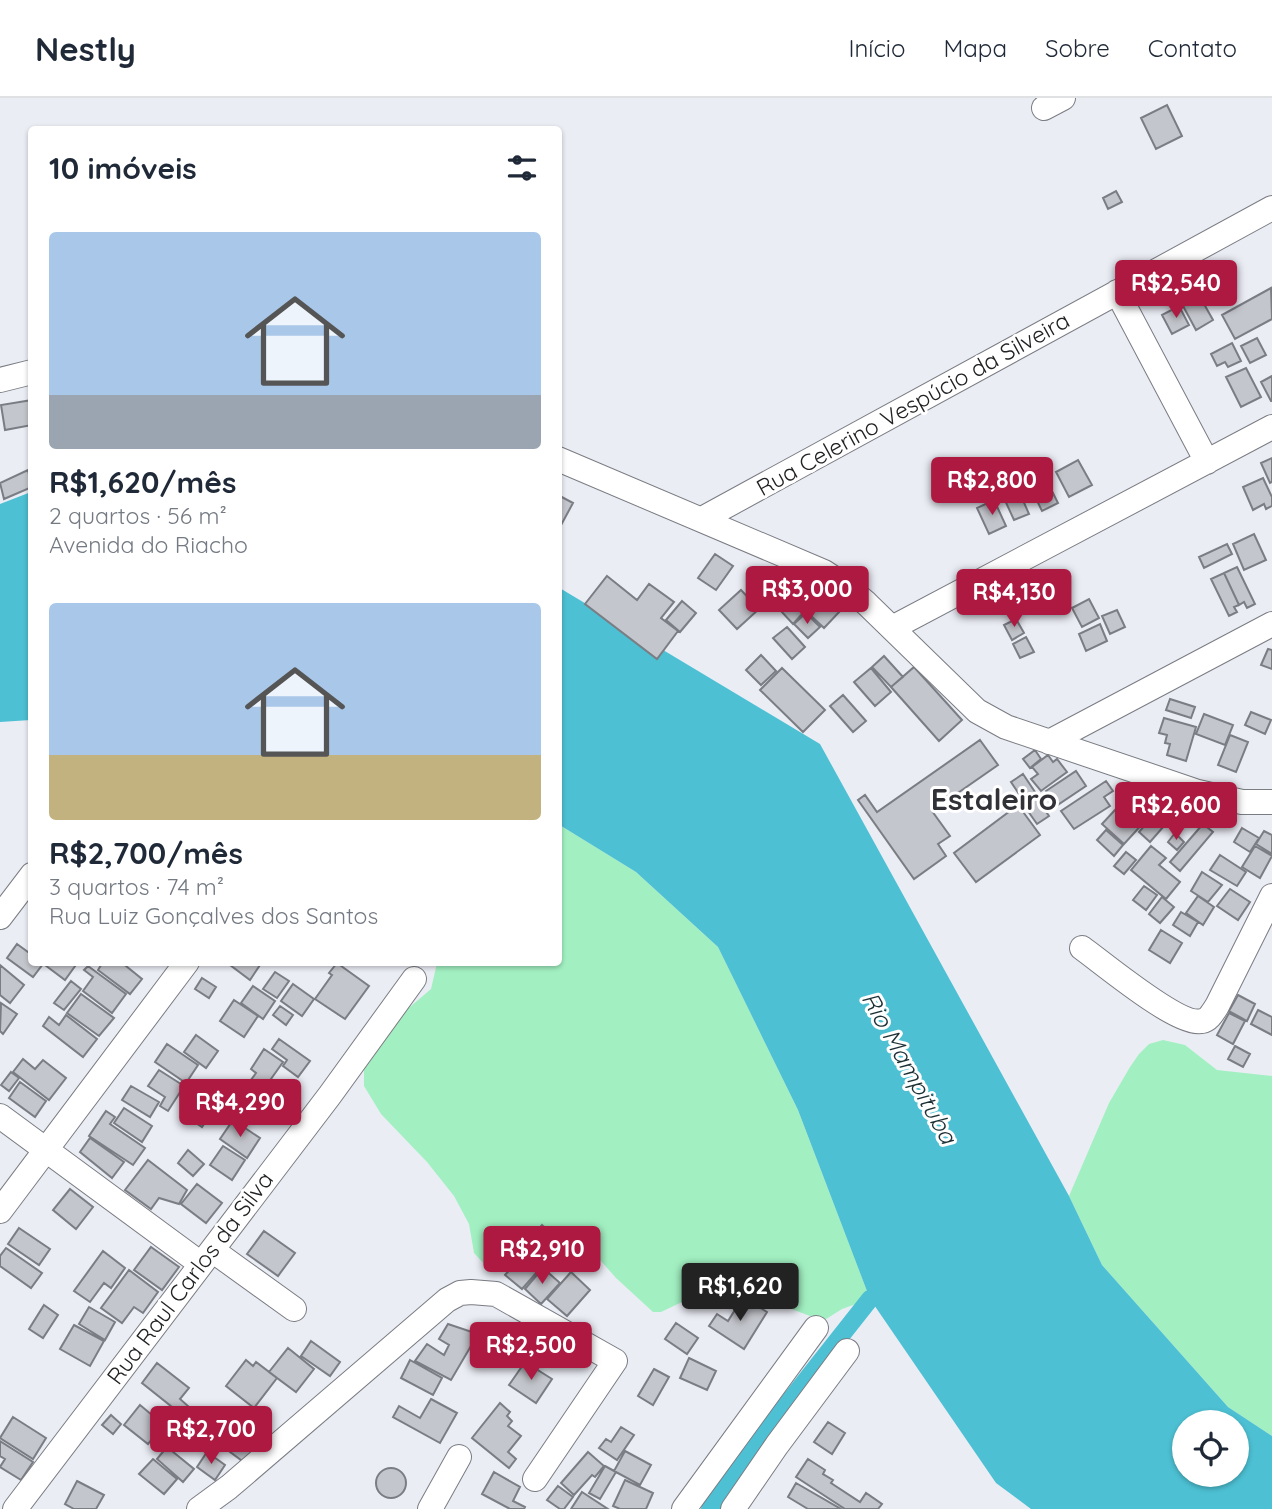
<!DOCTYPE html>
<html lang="pt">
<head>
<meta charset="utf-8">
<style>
	:root { --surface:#fff; --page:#f6f6f7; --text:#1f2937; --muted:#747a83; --line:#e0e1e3; --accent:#ad1941 }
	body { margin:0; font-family:Quicksand,sans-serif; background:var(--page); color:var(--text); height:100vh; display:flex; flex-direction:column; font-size:26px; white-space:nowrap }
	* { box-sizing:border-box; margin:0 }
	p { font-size:23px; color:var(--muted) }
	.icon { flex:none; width:38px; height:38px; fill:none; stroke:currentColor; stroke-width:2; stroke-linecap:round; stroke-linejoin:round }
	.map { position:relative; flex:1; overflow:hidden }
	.side { position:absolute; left:28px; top:28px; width:534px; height:840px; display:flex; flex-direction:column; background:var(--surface); border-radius:7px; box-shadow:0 2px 5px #0004 }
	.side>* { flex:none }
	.buttons { position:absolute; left:1172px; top:1312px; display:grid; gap:14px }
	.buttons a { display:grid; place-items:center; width:77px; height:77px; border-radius:50%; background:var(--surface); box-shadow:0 2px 5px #0004; font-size:35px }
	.price { position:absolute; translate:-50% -60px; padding:0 16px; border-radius:7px; background:var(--accent); color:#fff; font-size:23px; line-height:46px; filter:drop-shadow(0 2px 4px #0008) }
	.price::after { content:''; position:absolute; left:50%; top:42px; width:21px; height:16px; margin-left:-10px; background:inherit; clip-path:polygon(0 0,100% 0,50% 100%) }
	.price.active { background:#222; color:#fff }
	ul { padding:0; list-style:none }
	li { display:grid; align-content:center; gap:14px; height:371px; padding:0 21px }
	li span { display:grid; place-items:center; height:217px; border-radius:7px; color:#555 }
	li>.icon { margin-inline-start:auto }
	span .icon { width:126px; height:126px; fill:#fffc; stroke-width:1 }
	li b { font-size:30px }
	h2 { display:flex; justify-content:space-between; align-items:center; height:84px; padding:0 21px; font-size:30px }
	header { display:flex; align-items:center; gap:42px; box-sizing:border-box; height:98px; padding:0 35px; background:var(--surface); border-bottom:2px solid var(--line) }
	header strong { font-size:33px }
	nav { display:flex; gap:38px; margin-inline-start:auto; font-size:24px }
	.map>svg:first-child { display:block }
</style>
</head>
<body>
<header>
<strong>Nestly</strong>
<nav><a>Início</a><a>Mapa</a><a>Sobre</a><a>Contato</a></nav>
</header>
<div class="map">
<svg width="1272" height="1411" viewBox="0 0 1272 1411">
	<rect width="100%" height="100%" fill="#ebedf5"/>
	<path fill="#a2f0c2" d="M558,726L636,774L718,849L798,1012L870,1201L842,1211L823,1223L742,1192L699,1196L661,1214H653L616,1180L578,1137L555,1129L526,1137L488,1170L474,1155L469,1126L454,1098L427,1064L381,1016L364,988V963L397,920L431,891L437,865L558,864Z
		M1163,942L1185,947L1217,972L1272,978V1338L1228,1309L1102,1167L1069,1098L1109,1005L1130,969L1139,956L1149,946Z"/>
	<path fill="#4dc0d3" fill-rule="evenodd" d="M31,394V622L0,624V406Z
		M558,489L820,646L1069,1098L1102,1167L1228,1309L1272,1338V1411H1031L996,1385L870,1201L798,1012L718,849L636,774L558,726ZM1185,1325H1237V1377H1185Z"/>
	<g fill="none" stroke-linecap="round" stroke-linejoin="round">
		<path stroke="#4dc0d3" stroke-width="18" d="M710,1411L776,1320L870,1201"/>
	</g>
	<path fill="#c4c6cd" stroke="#7b7d84" stroke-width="2" d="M1167,7L1182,38L1156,51L1141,20Z
		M1116,93L1122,104L1108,111L1103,100Z
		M1184,180L1194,198L1181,206L1170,188Z
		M1271,190L1272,221L1235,241L1222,217Z
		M1200,199L1213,222L1196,232L1183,208Z
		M1179,208L1189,227L1172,236L1162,217Z
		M1257,240L1266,257L1250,265L1241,248Z
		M1232,245L1241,263L1228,269L1225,264L1217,268L1211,256Z
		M1246,270L1261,299L1241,309L1226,279Z
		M1272,278V303H1271L1261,284Z
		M32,302V327L5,332L1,307Z
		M1272,360V384L1270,385L1261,365Z
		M1078,362L1092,387L1069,399L1056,374Z
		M28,372L32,389L4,401L0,385Z
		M1045,379L1058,405L1042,413L1029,386Z
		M1263,380L1272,399V408L1266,411L1264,406L1253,412L1243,389Z
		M1018,391L1029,416L1014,422L1003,398Z
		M558,397L573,405L560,429L558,428Z
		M994,402L1006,428L989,436L977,410Z
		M1254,436L1266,462L1244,472L1233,446Z
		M1227,446L1232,456L1204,470L1199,459Z
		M715,456L733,468L716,492L698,480Z
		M1237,469L1255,506L1247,510L1244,504L1239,507L1224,475Z
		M1224,475L1239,507L1234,509L1237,514L1229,518L1211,481Z
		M607,478L637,502L649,486L674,504L661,520L678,533L657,561L585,506Z
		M810,487L821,498L807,513L795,502Z
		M741,492L759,511L737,531L719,512Z
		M825,497L841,512L824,530L808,515Z
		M791,501L804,514L793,526L780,512Z
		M1089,501L1099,520L1082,529L1072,510Z
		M682,503L696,515L680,534L666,522Z
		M1117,512L1125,529L1110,536L1102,518Z
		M806,515L820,529L808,540L794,526Z
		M1016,521L1024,535L1012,542L1004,527Z
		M1100,526L1107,543L1086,553L1079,536Z
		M787,529L805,549L792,561L773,540Z
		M1026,539L1034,554L1020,560L1013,546Z
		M1268,551L1272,552V571L1261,567Z
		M761,557L776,573L761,587L746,572Z
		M884,558L903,579L891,589L872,569Z
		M914,569L962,622L939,643L891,589Z
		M782,570L825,612L803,634L760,592Z
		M871,570L891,594L875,608L854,584Z
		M843,597L866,623L853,634L830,608Z
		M1170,601L1195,609L1191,620L1166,612Z
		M1251,614L1271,622L1265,636L1245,627Z
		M1204,616L1233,627L1225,647L1196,636Z
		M1164,620L1196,629L1186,663L1167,657L1170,646L1165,645L1167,637L1159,635Z
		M1230,637L1248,644L1236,674L1218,667Z
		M980,642L998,667L932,713L950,738L938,746L946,758L914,781L858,702L865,697L877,714Z
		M1035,652L1041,661L1030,670L1023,661Z
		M1048,657L1053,664L1057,661L1067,674L1041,693L1031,681L1038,676L1032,669Z
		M1076,673L1086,688L1056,708L1046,693Z
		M1023,676L1035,694L1023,702L1011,684Z
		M1106,683L1113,693L1104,699L1110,708L1074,731L1061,713Z
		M1035,698L1049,718L1037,726L1023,706Z
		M1146,698L1158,709L1124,746L1102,726L1126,700L1136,708Z
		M1018,707L1040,737L976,784L954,755Z
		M1153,718L1164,728L1150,744L1139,734Z
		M1203,726L1213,734L1180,773L1170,764Z
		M1242,730L1259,740L1250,754L1234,744Z
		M1106,732L1123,747L1114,758L1097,742Z
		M1264,733L1272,737V756L1256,746Z
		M1175,735L1184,744L1177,752L1168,744Z
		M1151,748L1166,760L1159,767L1180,784L1166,801L1131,772Z
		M1255,748L1272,758L1260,780L1242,769Z
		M1126,754L1136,762L1124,776L1114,768Z
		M1220,757L1246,774L1237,788L1210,772Z
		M1202,774L1222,787L1208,804L1191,793Z
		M1144,788L1157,797L1146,812L1133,802Z
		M1230,791L1250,804L1238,822L1217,808Z
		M1198,798L1214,809L1203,827L1186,815Z
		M1162,799L1174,809L1160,825L1149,816Z
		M1181,814L1198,824L1190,838L1173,827Z
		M1161,832L1182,845L1170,865L1149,852Z
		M17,846L32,857V864L43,866L33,879L7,860Z
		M41,864H78L65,882Z
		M103,864H121L142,881L130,896L98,872Z
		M226,864H262L250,882Z
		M337,865L369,888L345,921L315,901L332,877L329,875Z
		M0,867L24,887L10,905L0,897Z
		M88,868L126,896L112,915L83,893L93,879L84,872Z
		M275,874L289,883L277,900L263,891Z
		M202,880L216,889L209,900L195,891Z
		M71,883L81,891L64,912L54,905Z
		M293,886L314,901L302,918L281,903Z
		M253,888L275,903L263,921L241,905Z
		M81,896L114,920L99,938L67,915Z
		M1238,897L1255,906L1247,923L1229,913Z
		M234,902L258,918L244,939L220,923Z
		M1,905L17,916L3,936L0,933Z
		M280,908L293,917L286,927L273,917Z
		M1258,912L1272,919V937L1251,926Z
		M1229,915L1245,923L1233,946L1217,937Z
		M66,917L97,941L83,959L43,928L49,919L59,927Z
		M196,937L218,953L206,970L184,954Z
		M279,941L310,963L298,979L283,968L287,962L272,951Z
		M167,946L198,967L186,985L155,964Z
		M1235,948L1250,956L1243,969L1228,961Z
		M264,951L283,964L271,981L300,1001L295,1009L288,1005L277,1022L240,997L256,975L251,971Z
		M23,961L35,971L43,962L66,980L49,1002L13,974Z
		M159,972L184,988L168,1013L160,1008L165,999L148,988Z
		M11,974L19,980L9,993L1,987Z
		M20,984L46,1003L35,1019L9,1000Z
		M131,988L159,1004L150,1019L122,1002Z
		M203,1000L216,1007L202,1029L190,1021Z
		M124,1010L152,1028L142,1044L114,1025Z
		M106,1013L115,1019L110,1026L145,1050L133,1067L89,1038Z
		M233,1022L260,1040L247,1060L220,1041Z
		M90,1040L124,1064L112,1080L80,1054Z
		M223,1048L245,1062L232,1082L210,1067Z
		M188,1052L204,1066L193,1078L178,1065Z
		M148,1062L187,1092L179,1106L159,1100L151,1111L125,1092Z
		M197,1086L222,1105L206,1125L181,1106Z
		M70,1091L93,1109L76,1131L53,1112Z
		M542,1127L582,1163L574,1173L552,1154L544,1164L525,1147Z
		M19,1130L50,1151L39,1167L8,1146Z
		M264,1133L295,1155L278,1178L247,1156Z
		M151,1149L179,1169L162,1192L134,1172Z
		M6,1150L42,1175L31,1190L0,1168V1158Z
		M103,1153L125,1170L111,1190L104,1185L90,1204L74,1193Z
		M521,1159L537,1174L522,1191L505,1177Z
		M543,1170L560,1185L541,1206L525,1191Z
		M129,1172L158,1194L143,1215L134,1209L122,1225L101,1210Z
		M571,1174L590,1192L567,1218L547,1201Z
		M743,1199L767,1214L744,1251L709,1228L717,1216L728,1223Z
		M44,1207L58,1217L43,1240L29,1231Z
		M89,1209L115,1224L105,1242L79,1226Z
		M676,1225L698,1240L687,1256L665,1241Z
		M448,1226L478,1236L451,1282L415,1263L427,1246L444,1257L449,1247L439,1241Z
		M74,1227L104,1243L90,1268L60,1251Z
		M311,1243L340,1264L330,1278L301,1258Z
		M288,1250L314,1271L296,1294L269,1274Z
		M689,1260L716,1273L707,1292L680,1280Z
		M246,1262L253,1268L256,1264L277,1280L254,1310L226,1288Z
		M410,1262L442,1280L433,1297L401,1280Z
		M525,1264L552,1281L536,1305L509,1287Z
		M157,1265L189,1290L180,1301L188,1308L181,1316L142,1285Z
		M654,1271L669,1279L653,1307L638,1298Z
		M431,1301L457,1315L440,1345L393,1319L399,1308L420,1320Z
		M500,1305L510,1314L507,1318L512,1323L508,1328L521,1338L508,1354L516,1361L509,1370L472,1340Z
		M140,1307L164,1327L148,1346L124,1327Z
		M191,1312L210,1326L198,1341L179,1327Z
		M111,1317L121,1326L113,1336L102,1327Z
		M13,1319L46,1340L33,1361L0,1340Z
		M828,1324L845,1335L832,1356L814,1344Z
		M173,1325L184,1335L171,1349L160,1339Z
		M225,1328L255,1351L245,1365L214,1342Z
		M621,1329L634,1337L617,1362L599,1350L606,1341L611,1344Z
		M0,1343L33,1364L21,1382L0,1369L5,1361L0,1358Z
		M167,1349L194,1371L183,1384L157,1361Z
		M625,1353L651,1367L640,1387L614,1373Z
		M207,1354L225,1367L215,1382L197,1369Z
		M588,1354L604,1368L595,1379L592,1377L574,1397L561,1385Z
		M153,1361L177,1381L164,1396L139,1376Z
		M808,1361L825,1372L823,1376L833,1382L831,1385L860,1404L866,1395L882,1406L878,1411H845L796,1379Z
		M605,1368L616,1374L600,1401L589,1395Z
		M376 1385a15 15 0 1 1 30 0a15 15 0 1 1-30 0Z
		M494,1374L520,1389L513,1403L525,1409L524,1411H510L482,1396Z
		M625,1382L653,1395L646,1411H620L613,1408Z
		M77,1383L104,1397L96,1411H74L65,1406Z
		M796,1385L841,1411H808L788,1399Z
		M558,1388L573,1399L564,1411H560L547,1402Z
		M582,1394L608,1411H571Z"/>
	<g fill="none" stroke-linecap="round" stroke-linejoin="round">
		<g stroke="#7a7c83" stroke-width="26">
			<path id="minor" d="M1044,10L1063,0
				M1117,194L1207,364
				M0,282L32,274
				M558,361L824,474L847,489L866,505L977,613L1006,629L1198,694L1242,704H1272
				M702,421L1272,110
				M892,530L1272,329
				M1049,644L1272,526
				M0,819L32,777
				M1082,850C1103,865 1179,929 1202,923C1209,922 1213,914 1217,908L1272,798
				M0,1018L201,1166
				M0,1113L187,864
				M212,1152L294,1211
				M15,1411L330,997L414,881
				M199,1411L229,1389L447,1202L460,1195L471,1194L496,1196L615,1263L535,1381
				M430,1411L459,1359
				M684,1411L816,1230
				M733,1411L777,1347L847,1253"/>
		</g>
		<use href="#minor" stroke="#fff" stroke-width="24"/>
	</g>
	<g text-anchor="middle" stroke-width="6" stroke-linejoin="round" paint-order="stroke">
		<g font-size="23" fill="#212224" stroke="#fff">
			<text transform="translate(913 306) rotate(-29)" y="8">Rua Celerino Vespúcio da Silveira</text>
			<text transform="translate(190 1180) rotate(-53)" y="8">Rua Raul Carlos da Silva</text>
		</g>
		<g font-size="24" font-style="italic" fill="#1c3034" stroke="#fff">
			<text transform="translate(909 970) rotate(61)" y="8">Rio Mampituba</text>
		</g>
		<g font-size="30" font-weight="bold" fill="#313238" stroke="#fff">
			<text x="994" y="712">Estaleiro</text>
		</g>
	</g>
</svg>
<div class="buttons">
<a><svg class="icon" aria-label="locate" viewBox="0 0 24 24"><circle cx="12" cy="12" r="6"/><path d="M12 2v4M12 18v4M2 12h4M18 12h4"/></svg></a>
</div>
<b class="price" style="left:1176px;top:222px">R$2,540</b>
<b class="price" style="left:992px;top:419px">R$2,800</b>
<b class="price" style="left:807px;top:528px">R$3,000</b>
<b class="price" style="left:1014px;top:531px">R$4,130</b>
<b class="price" style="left:1176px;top:744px">R$2,600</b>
<b class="price" style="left:240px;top:1041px">R$4,290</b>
<b class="price" style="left:542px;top:1188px">R$2,910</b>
<b class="price active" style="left:740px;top:1225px">R$1,620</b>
<b class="price" style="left:531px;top:1284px">R$2,500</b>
<b class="price" style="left:211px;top:1368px">R$2,700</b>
<section class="side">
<h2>10 imóveis<svg class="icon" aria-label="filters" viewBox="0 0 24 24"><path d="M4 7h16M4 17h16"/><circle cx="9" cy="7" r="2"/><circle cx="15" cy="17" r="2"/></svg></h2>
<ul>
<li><span style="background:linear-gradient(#a9c7e8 75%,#9aa5b1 0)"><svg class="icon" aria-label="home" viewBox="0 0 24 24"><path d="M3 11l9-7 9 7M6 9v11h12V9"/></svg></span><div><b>R$1,620/mês</b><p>2 quartos · 56 m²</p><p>Avenida do Riacho</p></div></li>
<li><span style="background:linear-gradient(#a9c7e8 70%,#c2b280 0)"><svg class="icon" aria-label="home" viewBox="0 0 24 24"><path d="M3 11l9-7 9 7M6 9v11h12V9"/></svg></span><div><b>R$2,700/mês</b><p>3 quartos · 74 m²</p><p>Rua Luiz Gonçalves dos Santos</p></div></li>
</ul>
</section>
</div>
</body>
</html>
